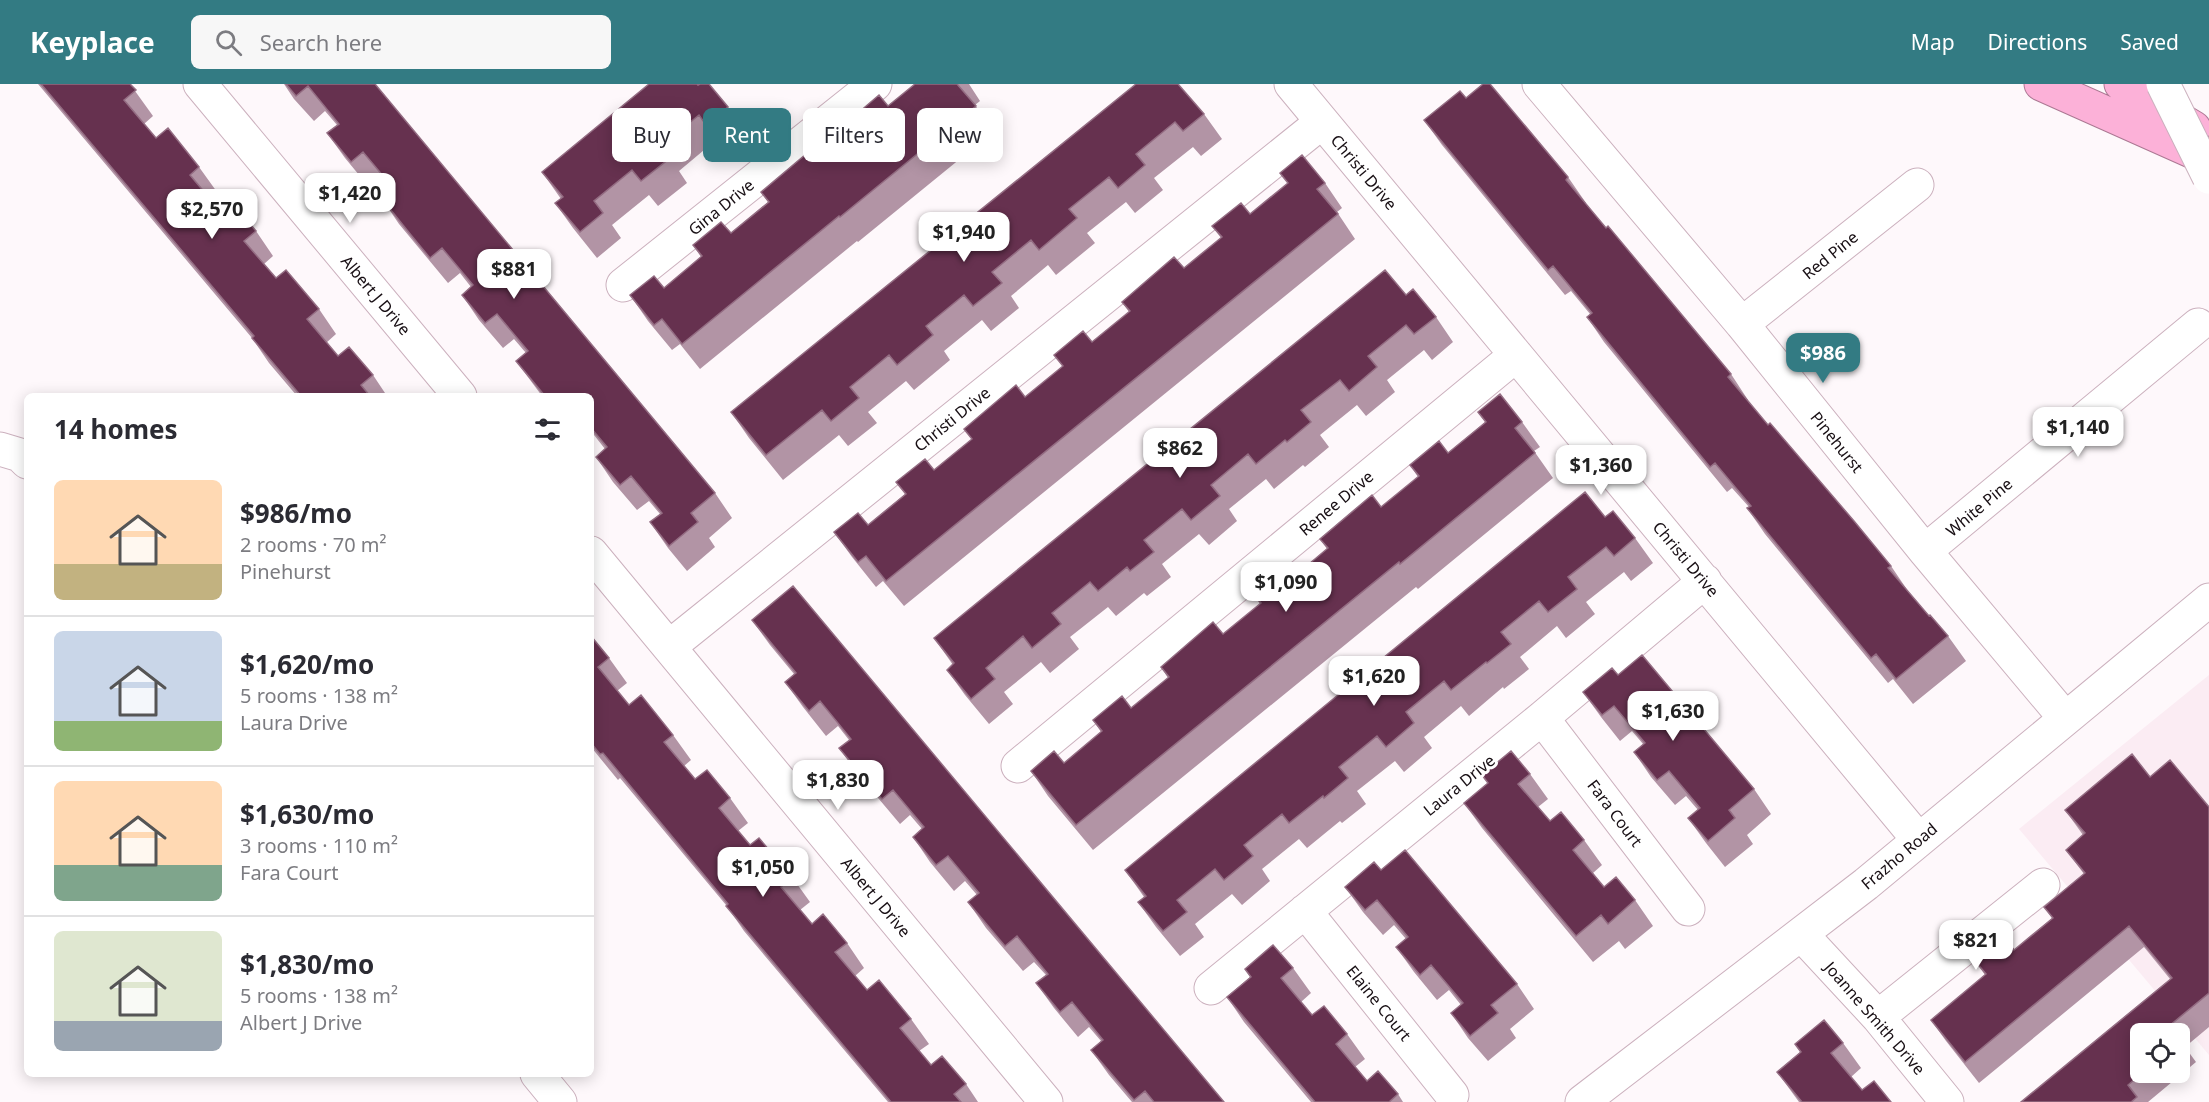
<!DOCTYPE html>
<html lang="en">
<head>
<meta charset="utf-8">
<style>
	:root { --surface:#fff; --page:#f7f7f7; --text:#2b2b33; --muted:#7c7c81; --line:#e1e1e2; --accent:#337b83 }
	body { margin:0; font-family:"Noto Sans",sans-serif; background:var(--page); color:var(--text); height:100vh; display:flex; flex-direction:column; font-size:22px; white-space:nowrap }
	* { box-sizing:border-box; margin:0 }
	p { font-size:20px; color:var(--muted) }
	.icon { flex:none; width:33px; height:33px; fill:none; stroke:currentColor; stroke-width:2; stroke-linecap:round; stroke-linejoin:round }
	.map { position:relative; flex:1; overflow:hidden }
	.side { position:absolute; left:24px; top:309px; width:570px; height:684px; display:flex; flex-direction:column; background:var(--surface); border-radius:9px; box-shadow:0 3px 15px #0003 }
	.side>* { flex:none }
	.top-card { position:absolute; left:612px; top:24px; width:570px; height:54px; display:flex; gap:12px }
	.tools { position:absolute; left:2130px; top:939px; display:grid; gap:12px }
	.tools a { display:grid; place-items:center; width:60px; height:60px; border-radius:9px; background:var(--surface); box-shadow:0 3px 15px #0003; font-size:30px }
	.price { position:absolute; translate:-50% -51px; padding:0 14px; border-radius:12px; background:#fff; color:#222; font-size:20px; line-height:39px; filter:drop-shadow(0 2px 3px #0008) }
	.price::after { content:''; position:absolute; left:50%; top:36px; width:18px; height:14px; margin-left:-9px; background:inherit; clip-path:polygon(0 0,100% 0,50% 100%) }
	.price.on { background:var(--accent); color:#fff }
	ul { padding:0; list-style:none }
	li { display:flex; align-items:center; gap:18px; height:150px; padding:0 30px }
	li+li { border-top:2px solid var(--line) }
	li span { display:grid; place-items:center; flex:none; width:168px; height:120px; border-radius:9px; color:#555 }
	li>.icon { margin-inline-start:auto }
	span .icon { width:72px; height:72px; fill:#fffc; stroke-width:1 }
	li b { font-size:26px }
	h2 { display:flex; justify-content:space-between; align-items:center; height:72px; padding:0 30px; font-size:26px }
	.tag { padding:0 21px; border-radius:9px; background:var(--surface); box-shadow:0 3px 15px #0003; font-size:21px; line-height:54px }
	.tag.on { background:var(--accent); color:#fff }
	header { display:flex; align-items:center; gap:36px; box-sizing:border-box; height:84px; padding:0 30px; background:var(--accent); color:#fff }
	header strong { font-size:28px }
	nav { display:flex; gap:33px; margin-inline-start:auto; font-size:21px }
	.search { width:420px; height:54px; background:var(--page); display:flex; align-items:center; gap:15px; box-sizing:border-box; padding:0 21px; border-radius:9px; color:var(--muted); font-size:22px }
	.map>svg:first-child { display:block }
</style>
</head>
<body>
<header>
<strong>Keyplace</strong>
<div class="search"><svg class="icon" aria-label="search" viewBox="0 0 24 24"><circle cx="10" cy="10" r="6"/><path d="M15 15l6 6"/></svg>Search here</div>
<nav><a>Map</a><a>Directions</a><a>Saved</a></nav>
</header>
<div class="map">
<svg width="2209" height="1018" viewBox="0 0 2209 1018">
	<rect width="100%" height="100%" fill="#fef8fb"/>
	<path fill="#fbecf3" d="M2209,591V971L2019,745Z"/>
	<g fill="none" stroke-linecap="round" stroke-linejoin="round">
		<g stroke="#ccb1be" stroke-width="35">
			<path id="minor" d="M200,0L460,312
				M1291,0L1918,755
				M1539,0L1742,240L1925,467L2065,634
				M623,201L875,0
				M1742,240L1917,101
				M0,365L20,371L27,378
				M1925,467L2198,241
				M591,469L1046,1018
				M669,563L1322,38
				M1542,634L1688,825
				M1018,682L1516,271
				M1305,827L1452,1011
				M1802,851L1878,933L1947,1018
				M1211,904L1542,634L1705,497
				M1878,933L2043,801
				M537,990L560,1018
				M1582,1018L1866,800L2209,516"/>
		</g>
		<g stroke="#ac7893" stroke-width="35">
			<path id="highway" d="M2041,0L2209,75
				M2121,0L2194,44"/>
		</g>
		<use href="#minor" stroke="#fff" stroke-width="33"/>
		<use href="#highway" stroke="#fcb1d8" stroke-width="33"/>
		<g stroke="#ccb1be" stroke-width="35" stroke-linecap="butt">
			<path id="minor-bridge" d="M2163,0L2209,93"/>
		</g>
		<use href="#minor-bridge" stroke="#fff" stroke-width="33"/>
	</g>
	<path fill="#b294a5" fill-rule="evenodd" d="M38,0H130L153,32L144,40L156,54L199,83L217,108L209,114L221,128L256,147L273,172L264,180L276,194L319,225L336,250L326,259L338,272L373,291L387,312H297L269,279L252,254Z
		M284,0H375L715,409L732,434L709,454L715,463L687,487L668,464L650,438L660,430L649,417L637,426L613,398L596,373L605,365L594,351L591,353V312H542L516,277L526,269L514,255L503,264L479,236L462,211L471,203L460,189L448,199L399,140L382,115L392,107L380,93L369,103L345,74L327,49L337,41L325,27L314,37L294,15Z
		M649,0L728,23L746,48L724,66L716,56L679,87L687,99L658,122L649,111L612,141L621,154L597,174L573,144L555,119L561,115L542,88Z
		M915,0H969L980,17L975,21L993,48L858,158L857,157L700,285L680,260L672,266L648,237L630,211L664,204L701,173L693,161L731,149L768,118L761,108L822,77L859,47L851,35L888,22Z
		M1136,0L1204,30L1222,55L1201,72L1193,63L1154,94L1163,106L1135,129L1126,118L1087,149L1095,159L1056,191L1048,181L1011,212L1019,224L991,247L982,236L944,267L950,276L914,306L906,297L868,328L877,339L848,362L839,351L783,396L749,354L731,328Z
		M1424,36L1568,93L1586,119H1585L1731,290L1748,316H1747L1768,341L1891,482L1908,507L1929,532L1948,552L1966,577L1913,620L1893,595L1888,599L1765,450L1747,424L1749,423L1732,404L1727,408L1604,258L1587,233L1590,230L1571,207L1565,211L1442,61Z
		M1280,89L1325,99L1342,124L1337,128L1355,155L904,522L883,497L876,503L852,473L834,448L868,441L905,410L896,398L934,386L972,355L964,345L1025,313L1063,283L1054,271L1092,258L1129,228L1122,218L1184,184L1221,154L1212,142L1250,130L1288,99Z
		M1406,211L1436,233L1453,258L1432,276L1424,266L1387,296L1395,308L1366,332L1357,321L1320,351L1329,363L1305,383L1303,381L1274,405L1266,395L1229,425L1237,437L1209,461L1199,450L1162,480L1171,493L1147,512L1144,509L1116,532L1108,523L1070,553L1079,565L1050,589L1041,578L1004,608L1013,620L989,640L965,611L947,586L953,581L934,554Z
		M1478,328L1522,338L1540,363L1534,367L1553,394L1418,505L1416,503L1093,766L1048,712L1031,687L1064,679L1101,648L1093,636L1131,624L1168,594L1161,583L1223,550L1260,520L1252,508L1290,496L1327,465L1320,455L1381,423L1418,393L1410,381L1448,369L1485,338Z
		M1605,433L1635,454L1653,479L1631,497L1624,488L1586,518L1595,530L1566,554L1557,542L1520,573L1529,585L1504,605L1503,603L1469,632L1461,622L1424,653L1432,664L1404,688L1395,677L1357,707L1366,720L1342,739L1340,737L1307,764L1299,755L1262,785L1270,797L1242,821L1232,810L1195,840L1204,853L1180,872L1156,843L1138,818L1144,813L1125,786Z
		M752,536L1224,1018H1132L1109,991L1091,966L1101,957L1089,943L1078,953L1054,924L1036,899L1046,891L1034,878L1023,887L986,844L968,818L977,811L965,797L954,807L930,778L913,753L922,745L910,731L900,740L857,689L839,664L849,656L838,642L826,652L803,623L785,598L794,590L770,561Z
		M591,552L609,574L627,599L617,607L629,621L673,651L691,676L684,682L695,695L730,714L748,739L738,747L750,761L792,793L810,818L800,826L812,840L847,859L864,884L855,892L867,906L911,935L929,960L919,967L931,981L966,1000L978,1018H888L744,847L726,821L620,694L618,696L591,663Z
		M1618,591L1754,705L1771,730L1747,751L1753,760L1725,783L1706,759L1688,734L1698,726L1686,712L1675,721L1651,693L1634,668L1643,660L1632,647L1620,657L1601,633L1583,608Z
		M1530,690L1548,715L1538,723L1550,737L1584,756L1602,781L1593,789L1604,803L1635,816L1653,842L1625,865L1619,857L1593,878L1482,744L1464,719L1488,699L1482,691Z
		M2150,693L2209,723V943L2185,963L2196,978L2148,1018H2021L2170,895L2144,863L1979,999L1946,957L1931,936L1985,891L1976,878L2014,866L2052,834L2044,823L2084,790L2066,766L2083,751L2065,726ZM2140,950H2180V988H2140Z
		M1381,786L1517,900L1534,925L1510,945L1516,954L1488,977L1468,954L1451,929L1461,921L1449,906L1437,916L1414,888L1396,863L1406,855L1394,841L1383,851L1363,828L1345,803Z
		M1293,884L1311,909L1301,918L1312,931L1347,950L1365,975L1355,983L1367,997L1398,1010L1403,1018H1311L1244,938L1227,913L1250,893L1245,885Z
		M1843,959L1861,984L1851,993L1862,1006L1891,1018H1799L1777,988L1800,968L1795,960Z"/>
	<path fill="#66314f" stroke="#946d83" stroke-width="1.5" d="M41,0H130L136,6L124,16L156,54L168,44L199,83L190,91L221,128L232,119L256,147L244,157L276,194L286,186L319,225L307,235L338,272L349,263L373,291L361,301L370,312H301L252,254L254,252Z
		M286,0H375L715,409L691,429L698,438L669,462L650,438L662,429L631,392L620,401L596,373L607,363L591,344V312H545L516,277L528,267L497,230L485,239L462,211L473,201L442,164L430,174L411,151L382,115L394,105L363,68L351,78L327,49L339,40L308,2L296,12Z
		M649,0H697L698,1L700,0H709L728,23L706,41L699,31L661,62L670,74L641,97L632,86L594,117L603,129L580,148L555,119L563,113L542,88Z
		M915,0H957L976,22L840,133L839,132L682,260L662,235L654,241L630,211L654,192L664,204L702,172L693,161L721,138L731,149L769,118L761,108L812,65L822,77L860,46L851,35L879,11L888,22Z
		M1136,0H1178L1204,30L1183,47L1175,38L1136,70L1145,81L1118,104L1109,93L1069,125L1077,134L1039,166L1031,156L992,188L1002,199L973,222L964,211L926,242L933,251L897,281L889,271L850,303L859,314L831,337L822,326L766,371L731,328Z
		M1483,0H1490L1568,93L1566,96L1606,144L1608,142L1731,290L1728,293L1768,341L1770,339L1854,437L1891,482L1888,484L1929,532L1930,531L1948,552L1896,595L1876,570L1871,574L1747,424L1751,422L1715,379L1710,383L1587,233L1592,229L1553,182L1548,186L1424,36L1460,7L1466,14Z
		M1302,71L1325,99L1317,105L1338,130L886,497L866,472L858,478L834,448L858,429L868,441L906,410L896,398L925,375L934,386L972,355L964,345L1016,301L1025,313L1063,282L1054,271L1083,247L1092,258L1130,227L1122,218L1174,173L1184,184L1222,153L1212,142L1241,119L1250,130L1288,99L1280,89Z
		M1385,186L1406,211L1413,205L1436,233L1414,250L1406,241L1368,272L1377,283L1349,307L1340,296L1301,326L1311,338L1287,358L1285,356L1256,380L1248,370L1211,401L1220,412L1191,436L1182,425L1144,456L1154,468L1130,487L1127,483L1098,507L1090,498L1052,529L1061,540L1032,564L1023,552L986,584L995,595L971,615L947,586L954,579L934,554Z
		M1500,310L1522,338L1515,344L1535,369L1400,480L1399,478L1076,741L1031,687L1054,667L1064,679L1102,647L1093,636L1122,612L1131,624L1169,593L1161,583L1213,538L1223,550L1261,519L1252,508L1280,485L1290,496L1328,464L1320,455L1372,411L1381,423L1419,392L1410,381L1439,357L1448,369L1486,338L1478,328Z
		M1585,408L1605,433L1613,427L1635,454L1614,472L1606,463L1568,493L1577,505L1548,528L1539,517L1501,548L1511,560L1487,579L1486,578L1451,606L1444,597L1406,628L1414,639L1386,663L1377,652L1339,683L1348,694L1324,714L1323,712L1289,739L1282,730L1244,761L1253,772L1224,796L1215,785L1177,816L1187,828L1163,847L1138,818L1146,812L1125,786Z
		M793,502L1224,1018H1154L1145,1007L1134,1016L1091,966L1103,956L1072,918L1060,928L1036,899L1048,890L1017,852L1005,862L968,818L979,809L948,772L936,781L913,753L924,743L893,706L882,715L839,664L851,655L820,617L809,627L785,598L796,589L752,536Z
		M591,552L609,574L598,583L629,621L641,611L673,651L664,658L695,695L707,686L730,714L719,724L750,761L759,754L792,793L781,803L812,840L823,830L847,859L835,868L867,906L879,896L911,935L900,944L931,981L942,972L966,1000L954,1010L961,1018H891L726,822L728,820L603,669L600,670L591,659Z
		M1642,571L1754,705L1729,726L1735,734L1708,757L1688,734L1700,724L1669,687L1657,696L1634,668L1645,659L1614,622L1602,631L1583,608L1612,584L1618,591Z
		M1511,667L1530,690L1518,700L1550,737L1561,728L1584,756L1573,766L1604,803L1616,793L1635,816L1608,840L1601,831L1576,852L1464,719L1488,699L1482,691Z
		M2132,670L2150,693L2170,676L2209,723V909L2169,942L2175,950H2140V988H2143L2128,1001L2137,1013L2131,1018H2021L2172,894L2129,842L1965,978L1931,936L1986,890L1976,878L2005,854L2014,866L2053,834L2044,823L2085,789L2066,766L2085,749L2065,726Z
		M1405,766L1517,900L1491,921L1498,929L1470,952L1451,929L1463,919L1431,881L1420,891L1396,863L1408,853L1377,816L1365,826L1345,803L1374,778L1381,786Z
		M1273,861L1293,884L1281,894L1312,931L1324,922L1347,950L1336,960L1367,997L1378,987L1398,1010L1389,1018H1315L1227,913L1251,893L1245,885Z
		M1824,936L1843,959L1831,969L1862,1006L1874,997L1891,1018H1802L1777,988L1801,968L1795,960Z"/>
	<g text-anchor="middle" stroke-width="6" stroke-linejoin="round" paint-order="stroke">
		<g font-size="16" fill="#170e13" stroke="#fff">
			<text transform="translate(1364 88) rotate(50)" y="6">Christi Drive</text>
			<text transform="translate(721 123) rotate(-39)" y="6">Gina Drive</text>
			<text transform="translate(1830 171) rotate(-39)" y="6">Red Pine</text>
			<text transform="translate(376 211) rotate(50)" y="6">Albert J Drive</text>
			<text transform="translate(952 335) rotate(-39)" y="6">Christi Drive</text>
			<text transform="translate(1837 358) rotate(51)" y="6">Pinehurst</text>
			<text transform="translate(1336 419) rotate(-40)" y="6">Renee Drive</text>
			<text transform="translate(1979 423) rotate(-40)" y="6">White Pine</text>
			<text transform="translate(1686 475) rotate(50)" y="6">Christi Drive</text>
			<text transform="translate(1459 701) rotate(-39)" y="6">Laura Drive</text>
			<text transform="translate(1615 729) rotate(53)" y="6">Fara Court</text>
			<text transform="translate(1899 772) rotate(-40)" y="6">Frazho Road</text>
			<text transform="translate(876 813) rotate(50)" y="6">Albert J Drive</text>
			<text transform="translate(1379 919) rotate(51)" y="6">Elaine Court</text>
			<text transform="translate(1875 934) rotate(49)" y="6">Joanne Smith Drive</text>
		</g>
	</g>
</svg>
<div class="tools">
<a><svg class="icon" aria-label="locate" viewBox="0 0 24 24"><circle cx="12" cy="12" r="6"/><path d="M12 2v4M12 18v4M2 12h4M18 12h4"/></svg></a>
</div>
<b class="price" style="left:350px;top:140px">$1,420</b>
<b class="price" style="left:212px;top:156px">$2,570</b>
<b class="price" style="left:964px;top:179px">$1,940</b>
<b class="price" style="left:514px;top:216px">$881</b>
<b class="price on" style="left:1823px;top:300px">$986</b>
<b class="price" style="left:2078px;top:374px">$1,140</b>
<b class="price" style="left:1180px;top:395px">$862</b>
<b class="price" style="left:1601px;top:412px">$1,360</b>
<b class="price" style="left:1286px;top:529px">$1,090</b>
<b class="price" style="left:1374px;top:623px">$1,620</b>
<b class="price" style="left:1673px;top:658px">$1,630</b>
<b class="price" style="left:838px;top:727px">$1,830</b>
<b class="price" style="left:763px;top:814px">$1,050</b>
<b class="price" style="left:1976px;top:887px">$821</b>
<div class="top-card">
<a class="tag">Buy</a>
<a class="tag on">Rent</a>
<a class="tag">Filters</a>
<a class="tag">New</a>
</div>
<section class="side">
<h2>14 homes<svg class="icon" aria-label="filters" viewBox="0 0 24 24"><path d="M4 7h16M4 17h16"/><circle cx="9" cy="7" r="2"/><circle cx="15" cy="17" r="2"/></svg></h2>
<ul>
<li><span style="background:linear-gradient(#ffd9b3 70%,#c2b280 0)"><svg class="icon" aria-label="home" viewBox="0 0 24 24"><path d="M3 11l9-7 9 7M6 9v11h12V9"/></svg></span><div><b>$986/mo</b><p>2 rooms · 70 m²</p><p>Pinehurst</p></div></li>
<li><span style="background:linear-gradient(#c9d6e8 75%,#8fb573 0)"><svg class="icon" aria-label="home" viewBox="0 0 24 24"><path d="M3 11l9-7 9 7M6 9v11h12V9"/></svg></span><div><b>$1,620/mo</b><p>5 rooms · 138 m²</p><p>Laura Drive</p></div></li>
<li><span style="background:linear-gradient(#ffd9b3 70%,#7fa58c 0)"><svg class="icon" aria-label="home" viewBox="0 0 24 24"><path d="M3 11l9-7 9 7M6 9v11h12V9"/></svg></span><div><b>$1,630/mo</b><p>3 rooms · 110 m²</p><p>Fara Court</p></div></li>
<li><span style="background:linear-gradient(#dfe7d0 75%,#9aa5b1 0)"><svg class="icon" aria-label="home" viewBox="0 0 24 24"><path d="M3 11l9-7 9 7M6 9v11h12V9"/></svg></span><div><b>$1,830/mo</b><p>5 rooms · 138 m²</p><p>Albert J Drive</p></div></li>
</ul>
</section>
</div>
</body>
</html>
